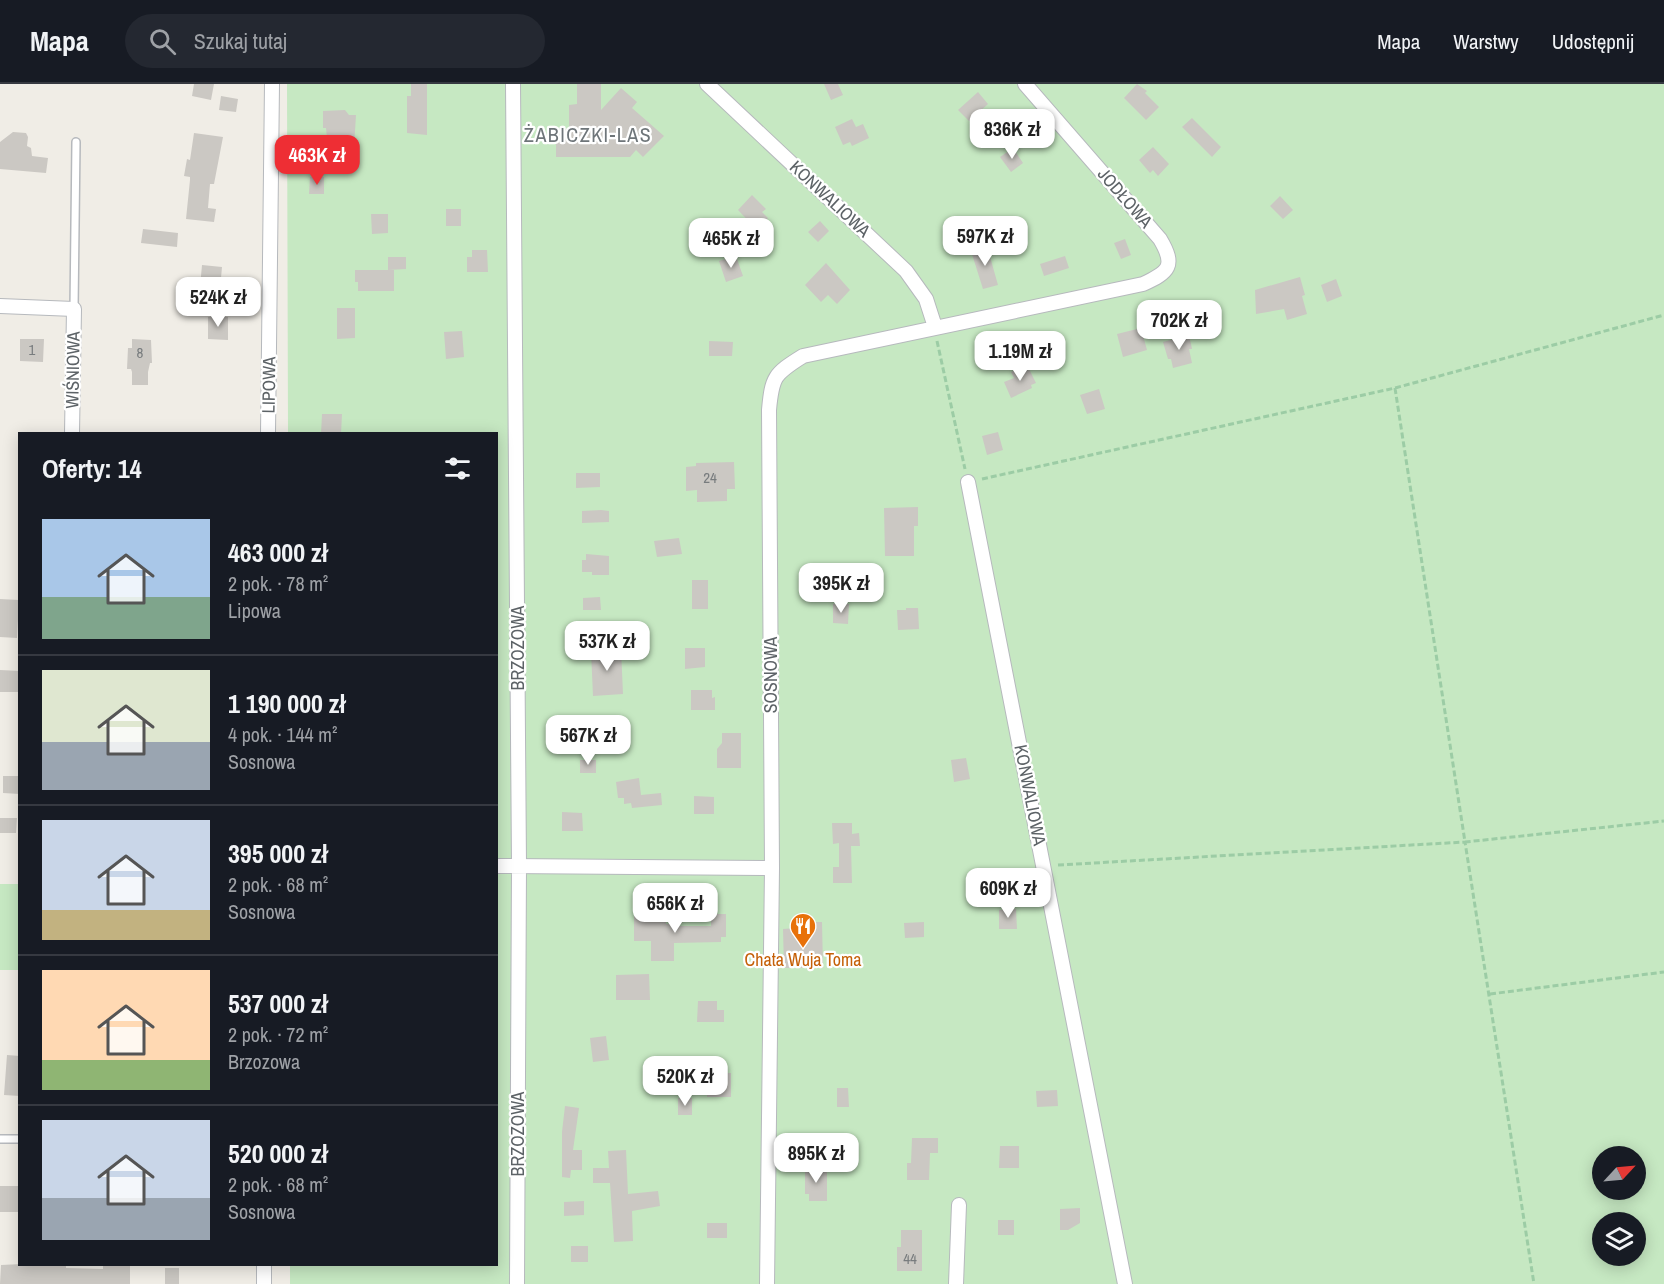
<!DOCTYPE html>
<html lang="pl">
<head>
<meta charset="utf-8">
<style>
	:root { --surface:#171b24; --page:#242831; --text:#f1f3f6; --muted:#9ea1a6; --line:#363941; --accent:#ee2e34 }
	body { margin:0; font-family:"Archivo Narrow",sans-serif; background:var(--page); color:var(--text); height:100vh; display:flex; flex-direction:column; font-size:22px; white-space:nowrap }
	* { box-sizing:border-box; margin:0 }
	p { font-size:20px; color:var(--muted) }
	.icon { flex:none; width:33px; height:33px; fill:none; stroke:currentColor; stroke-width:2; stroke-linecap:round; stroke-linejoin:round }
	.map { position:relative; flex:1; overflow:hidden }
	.drawer { position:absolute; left:18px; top:348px; width:480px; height:834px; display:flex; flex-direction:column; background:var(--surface); border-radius:0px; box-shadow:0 3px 15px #0003 }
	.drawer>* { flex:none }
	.needle { width:39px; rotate:64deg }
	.tools { position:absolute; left:1592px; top:1062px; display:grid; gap:12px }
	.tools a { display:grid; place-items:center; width:54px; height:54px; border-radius:50%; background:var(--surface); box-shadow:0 3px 15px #0003; font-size:30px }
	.price { position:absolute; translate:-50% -51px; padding:0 14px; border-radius:12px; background:#fff; color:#222; font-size:20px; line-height:39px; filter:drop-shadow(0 2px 3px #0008) }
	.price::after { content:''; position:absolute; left:50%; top:36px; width:18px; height:14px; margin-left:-9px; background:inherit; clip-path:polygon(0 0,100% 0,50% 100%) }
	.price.active { background:var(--accent); color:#fff }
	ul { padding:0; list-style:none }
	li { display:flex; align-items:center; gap:18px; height:150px; padding:0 24px }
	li+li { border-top:2px solid var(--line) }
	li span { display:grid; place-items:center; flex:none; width:168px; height:120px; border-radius:0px; color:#555 }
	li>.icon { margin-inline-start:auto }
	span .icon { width:72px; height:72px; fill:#fffc; stroke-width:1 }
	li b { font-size:26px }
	h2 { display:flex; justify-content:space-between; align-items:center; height:72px; padding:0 24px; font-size:26px }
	header { display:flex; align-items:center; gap:36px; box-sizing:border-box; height:84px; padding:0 30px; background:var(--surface); border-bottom:2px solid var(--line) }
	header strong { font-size:28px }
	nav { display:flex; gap:33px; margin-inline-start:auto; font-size:21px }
	.search { width:420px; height:54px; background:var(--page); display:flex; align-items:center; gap:15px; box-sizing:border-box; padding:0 21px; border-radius:33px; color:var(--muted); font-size:22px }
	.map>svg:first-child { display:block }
</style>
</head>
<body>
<header>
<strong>Mapa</strong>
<div class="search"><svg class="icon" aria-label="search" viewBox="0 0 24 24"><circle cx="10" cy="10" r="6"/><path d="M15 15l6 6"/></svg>Szukaj tutaj</div>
<nav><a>Mapa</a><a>Warstwy</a><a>Udostępnij</a></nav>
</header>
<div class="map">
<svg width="1664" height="1200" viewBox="0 0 1664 1200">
	<rect width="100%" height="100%" fill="#f0ede6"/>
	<path fill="#c6e8c2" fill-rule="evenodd" d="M287,0H1664V1200H290V1181L496,1180V350L288,349ZM1602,1072H1635V1106H1602ZM1602,1138H1635V1172H1602Z
		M0,800H19V886H0Z"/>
	<path fill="#cbc8c3" d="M194,0H214L211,16L192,12Z
		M411,0H427V51L407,49V12H411Z
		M577,0H601V26L621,4L637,18L632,24L664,52L643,73L636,66L630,73H556V56H560L559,45H569V21L577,20Z
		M824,0H838L843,11L831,16Z
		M1137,0L1147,7L1145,9L1159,23L1146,36L1124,14Z
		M978,8L988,20L969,37L958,26Z
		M221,12L238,15L236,28L219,26Z
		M345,26L349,31H356L354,64H328L326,44H323V27Z
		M1192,34L1221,63L1212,73L1182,43Z
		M852,35L856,43L863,40L869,54L852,62L850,58L843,61L835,43Z
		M13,48L26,49L28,53L27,62L31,64L32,72L48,74L46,89L0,85V58Z
		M194,49L223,53L214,100H210L208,124L216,125L214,138L186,135L190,96V93L184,92L187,75L190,76Z
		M1153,63L1169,80L1158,92L1153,86L1150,89L1139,76Z
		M1013,64L1023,79L1011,88L1000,73Z
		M310,93H324V110H309Z
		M752,111L766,125L762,128L768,134L757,146L738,126Z
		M1280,112L1293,126L1283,135L1270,122Z
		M446,125H461V142H446Z
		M371,130H388V149L372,150Z
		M820,137L829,147L818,158L808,148Z
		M143,145L178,149L177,163L141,159Z
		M1125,155L1131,171L1121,175L1114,159Z
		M987,162L998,201L983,205L971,167Z
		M472,166H487L488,188H467V173H472Z
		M736,172L743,192L726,198L719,177Z
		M1065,172L1069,184L1044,192L1040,180Z
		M388,173H406V185L388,186Z
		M826,179L850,206L837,220L828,211L821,218L805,201Z
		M202,181L222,183L220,205L200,203Z
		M355,186H394V207H358V198H355Z
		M1300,193L1305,211L1302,212L1307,230L1287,236L1284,225L1256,230L1255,206Z
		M1336,195L1342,212L1327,218L1321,201Z
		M337,224H355V254L337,255Z
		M208,233H228V256L208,255Z
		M1141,244L1147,266L1123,273L1117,250Z
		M462,247L464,273L446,275L444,248Z
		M1189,251L1192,265H1189L1192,279L1173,284L1171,275H1168L1163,258Z
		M20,255H44L43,278L20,277Z
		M132,255L151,256L152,279H150L148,288V301H132V288L131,285H127L128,264H132Z
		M709,257L733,258L732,272H709Z
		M1027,281L1036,299L1031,301L1032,304L1011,314L1004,298L1014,294L1011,288Z
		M1099,305L1105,325L1087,330L1080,311Z
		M322,330H342L341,350H321Z
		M998,348L1003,366L987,371L982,352Z
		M734,378L735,405H727V417L697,418V406L686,407V383L696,382V379Z
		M576,389H600V403L576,404Z
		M918,423V442H914V472H885L884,424Z
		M601,426L609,427V438L582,439V427Z
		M679,454L682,470L657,473L654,457Z
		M586,470L609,472V491H592V488H582V476H586Z
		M692,496H708V525H692Z
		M600,513L601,526H583V514Z
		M0,515L19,516L17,554L0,553Z
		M833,520H849L848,540L833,539Z
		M906,524H918L919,545L898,546L897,526H906Z
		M685,564H705V583L685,585Z
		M621,565L623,610L593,612L591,567Z
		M0,586L20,587V608H0Z
		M691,606H712V614L715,613V626H691Z
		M722,649H741V684H717V665L722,659Z
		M966,674L970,695L954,698L951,676Z
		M580,676H596V689H580Z
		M3,692H20V710L3,709Z
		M639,694L641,711L661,709L662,721L632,724L631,719L624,720V714H618L616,698Z
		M694,712L714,713V730H694Z
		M562,728L582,729L583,747H562Z
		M0,734H17L16,749H0Z
		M832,739H852V750L859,749L860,762H851L852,799H833V783H839V759L833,760Z
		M999,787V804L980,805L979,788Z
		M1016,825L1017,845H999V826Z
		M634,829H651V835H666V840H674V842H711V830H726V853H721V858L674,859V877H651V857H634Z
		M809,838H822L823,884H784L783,845L809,843Z
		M924,838V853L905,854L904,839Z
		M649,890L650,916H616V891Z
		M698,917H717V926H724V938H697Z
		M606,952L609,976L593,978L590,954Z
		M7,971L20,972V1012L4,1011Z
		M707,989H731V1013H707Z
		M837,1004H848L849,1023H837Z
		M1057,1006L1058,1022L1037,1023L1036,1007Z
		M678,1014H692V1031H678Z
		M565,1022L579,1024L573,1066H582V1086H571L570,1094L562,1093V1048Z
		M912,1054H938V1069H930L929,1096H907V1079H911Z
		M1000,1062H1019V1084H999Z
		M626,1066L628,1110L658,1107L660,1122L632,1127L633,1157L614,1158L610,1099H593V1084H609L608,1067Z
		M805,1085H827V1117H809V1110H805Z
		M0,1102H20V1128H0Z
		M584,1117V1131L564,1132V1118Z
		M1080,1124V1139L1068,1146H1060V1125Z
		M998,1136H1014V1151H998Z
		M707,1139H727V1154H707Z
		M901,1146H922V1187H897V1163H901Z
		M571,1162H588V1178H571Z
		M22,1180H66V1184L103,1185V1180H130V1200H0L1,1181Z
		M165,1184H179V1200H165Z"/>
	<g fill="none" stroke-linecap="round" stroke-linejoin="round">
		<g stroke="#b6b9bd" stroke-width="10">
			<path id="lane" d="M74,225L76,58
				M0,1055H20"/>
		</g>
		<g stroke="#b6b9bd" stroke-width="16">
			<path id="street" d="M513,0L519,782L517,1200
				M707,0L906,187L926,215L935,243
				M0,222L74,225L72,350
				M268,350L272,0
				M968,398L1125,1200
				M496,782L772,784
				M264,1180V1200
				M767,1200L772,784L769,326C772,293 774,290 803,272L1143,200C1169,188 1176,182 1160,155L1025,0
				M956,1200L959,1121"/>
		</g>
		<path stroke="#9ccca5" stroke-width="3" stroke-dasharray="6 3" stroke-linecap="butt" d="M937,257L965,385
			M1395,304L1465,758L1664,737
			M982,395L1395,304L1664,231
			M1058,781L1465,758L1534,1200
			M1490,910L1664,888"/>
		<use href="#lane" stroke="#fff" stroke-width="7"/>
		<use href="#street" stroke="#fff" stroke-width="14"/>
	</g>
	<defs>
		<g id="restaurant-pin" transform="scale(1.35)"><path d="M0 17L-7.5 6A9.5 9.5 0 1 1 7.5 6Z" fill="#e8710a" stroke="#fff"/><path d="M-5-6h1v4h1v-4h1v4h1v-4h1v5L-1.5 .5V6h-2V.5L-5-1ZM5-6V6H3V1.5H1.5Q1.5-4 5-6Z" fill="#fff"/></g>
	</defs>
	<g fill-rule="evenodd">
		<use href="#restaurant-pin" x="803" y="842"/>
	</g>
	<g text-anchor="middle" stroke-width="4.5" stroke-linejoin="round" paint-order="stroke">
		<g font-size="15" fill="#787c7e">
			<text x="32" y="271">1</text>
			<text x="140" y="274">8</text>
			<text x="710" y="399">24</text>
			<text x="910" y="1180">44</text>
		</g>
		<g font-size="18" fill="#5d6367" stroke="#fff">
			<text transform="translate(1125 114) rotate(49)" y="6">JODŁOWA</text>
			<text transform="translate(830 115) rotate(43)" y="6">KONWALIOWA</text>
			<text transform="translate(73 286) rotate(-89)" y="6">WIŚNIOWA</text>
			<text transform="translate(269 301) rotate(-89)" y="6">LIPOWA</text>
			<text transform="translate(518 564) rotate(-90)" y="6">BRZOZOWA</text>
			<text transform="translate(771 591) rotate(-90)" y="6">SOSNOWA</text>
			<text transform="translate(1030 711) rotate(79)" y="6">KONWALIOWA</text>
			<text transform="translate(518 1050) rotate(-90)" y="6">BRZOZOWA</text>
		</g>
		<g font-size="18" fill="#c56008" stroke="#fff">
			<text x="803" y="882">Chata Wuja Toma</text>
		</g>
		<g font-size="20" letter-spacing="1.5" fill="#6e7579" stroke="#fff">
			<text x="588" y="58">ŻABICZKI-LAS</text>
		</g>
	</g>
</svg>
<div class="tools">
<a><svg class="needle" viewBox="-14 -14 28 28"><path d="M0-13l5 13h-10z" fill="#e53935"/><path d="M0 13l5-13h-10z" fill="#9ea1a6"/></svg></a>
<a><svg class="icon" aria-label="layers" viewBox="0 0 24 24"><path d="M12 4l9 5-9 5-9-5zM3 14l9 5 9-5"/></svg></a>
</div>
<b class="price" style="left:1012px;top:76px">836K zł</b>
<b class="price active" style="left:317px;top:102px">463K zł</b>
<b class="price" style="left:985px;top:183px">597K zł</b>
<b class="price" style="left:731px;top:185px">465K zł</b>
<b class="price" style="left:218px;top:244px">524K zł</b>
<b class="price" style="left:1179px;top:267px">702K zł</b>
<b class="price" style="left:1020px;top:298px">1.19M zł</b>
<b class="price" style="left:841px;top:530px">395K zł</b>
<b class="price" style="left:607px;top:588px">537K zł</b>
<b class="price" style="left:588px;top:682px">567K zł</b>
<b class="price" style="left:1008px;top:835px">609K zł</b>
<b class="price" style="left:675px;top:850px">656K zł</b>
<b class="price" style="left:685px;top:1023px">520K zł</b>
<b class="price" style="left:816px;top:1100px">895K zł</b>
<section class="drawer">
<h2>Oferty: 14<svg class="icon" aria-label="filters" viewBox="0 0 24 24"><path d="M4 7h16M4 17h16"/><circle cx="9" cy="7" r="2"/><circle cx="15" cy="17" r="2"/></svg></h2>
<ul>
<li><span style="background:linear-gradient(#a9c7e8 65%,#7fa58c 0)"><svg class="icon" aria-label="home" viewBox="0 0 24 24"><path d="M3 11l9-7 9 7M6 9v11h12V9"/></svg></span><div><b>463 000 zł</b><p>2 pok. · 78 m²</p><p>Lipowa</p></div></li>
<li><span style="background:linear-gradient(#dfe7d0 60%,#9aa5b1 0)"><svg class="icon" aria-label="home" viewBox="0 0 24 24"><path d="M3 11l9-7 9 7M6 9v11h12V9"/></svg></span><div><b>1 190 000 zł</b><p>4 pok. · 144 m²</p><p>Sosnowa</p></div></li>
<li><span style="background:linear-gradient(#c9d6e8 75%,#c2b280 0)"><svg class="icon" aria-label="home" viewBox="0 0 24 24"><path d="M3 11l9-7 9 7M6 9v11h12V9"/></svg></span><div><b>395 000 zł</b><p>2 pok. · 68 m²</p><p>Sosnowa</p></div></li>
<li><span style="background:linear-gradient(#ffd9b3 75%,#8fb573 0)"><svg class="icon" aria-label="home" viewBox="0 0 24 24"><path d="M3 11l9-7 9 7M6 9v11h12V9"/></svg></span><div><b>537 000 zł</b><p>2 pok. · 72 m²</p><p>Brzozowa</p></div></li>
<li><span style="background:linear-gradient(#c9d6e8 65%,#9aa5b1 0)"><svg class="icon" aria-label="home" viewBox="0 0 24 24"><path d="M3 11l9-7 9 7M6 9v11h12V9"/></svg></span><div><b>520 000 zł</b><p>2 pok. · 68 m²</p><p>Sosnowa</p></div></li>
</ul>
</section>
</div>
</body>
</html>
